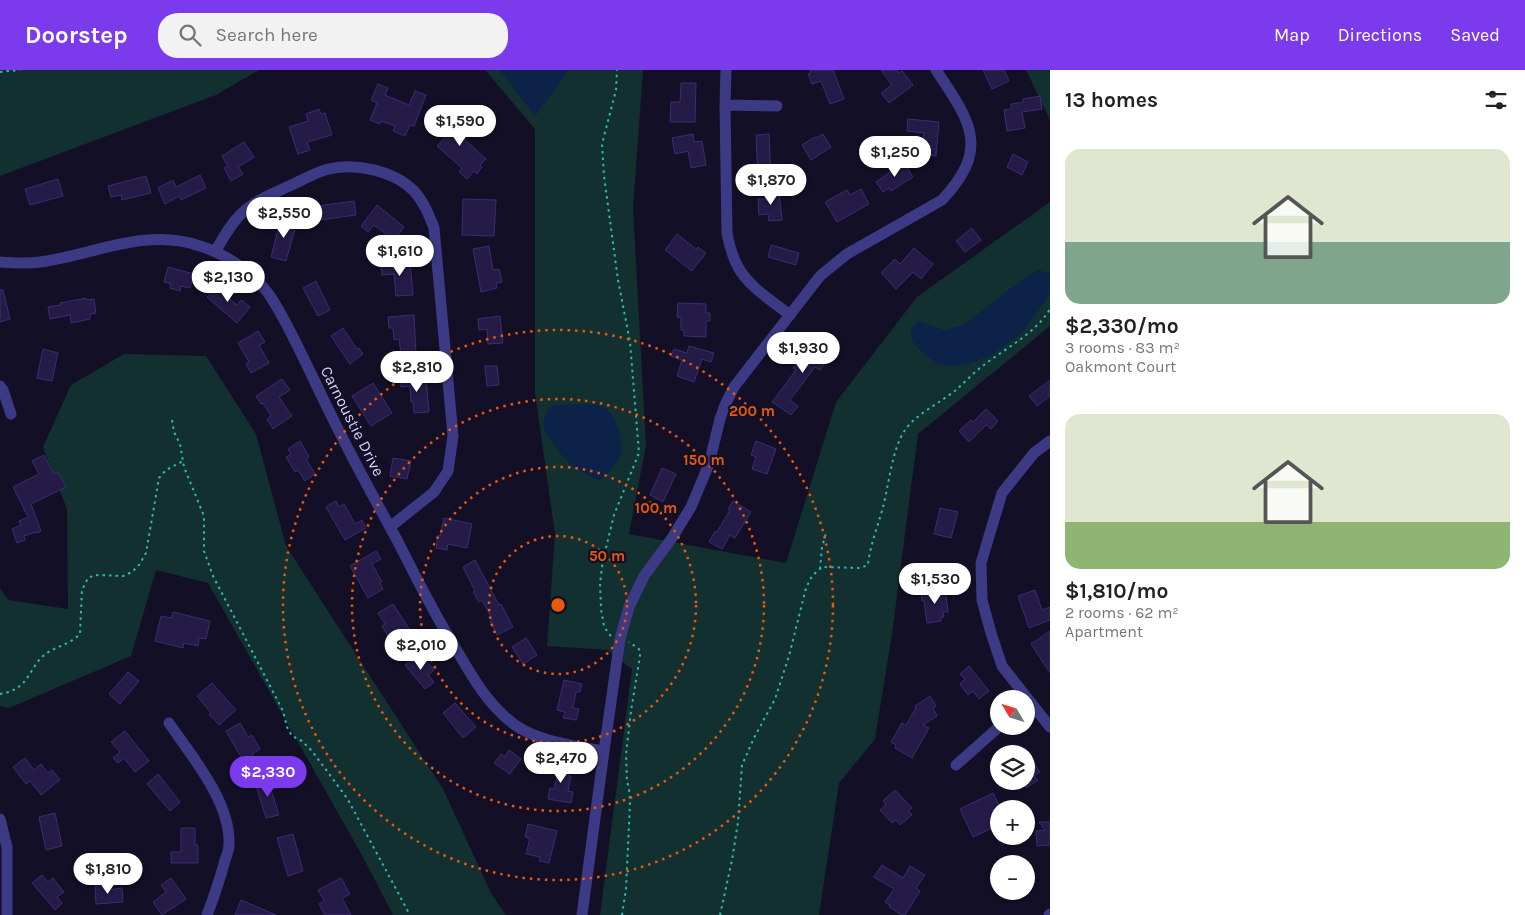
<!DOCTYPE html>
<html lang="en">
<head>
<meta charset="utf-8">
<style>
	:root { --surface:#fff; --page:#f2f2f2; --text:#222; --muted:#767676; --accent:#7c3aed }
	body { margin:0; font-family:Karla,sans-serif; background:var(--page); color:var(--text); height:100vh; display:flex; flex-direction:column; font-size:19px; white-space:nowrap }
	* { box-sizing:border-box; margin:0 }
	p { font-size:16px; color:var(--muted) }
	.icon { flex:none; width:28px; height:28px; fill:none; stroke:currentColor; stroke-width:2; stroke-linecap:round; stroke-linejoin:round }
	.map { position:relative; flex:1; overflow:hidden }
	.panel { display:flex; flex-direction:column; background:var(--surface); width:475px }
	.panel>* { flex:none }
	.needle { width:32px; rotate:308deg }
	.tools { position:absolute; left:990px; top:620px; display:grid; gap:10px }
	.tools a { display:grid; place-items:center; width:45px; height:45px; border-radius:50%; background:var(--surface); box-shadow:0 1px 4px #0004; font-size:25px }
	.price { position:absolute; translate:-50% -42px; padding:0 11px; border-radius:18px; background:#fff; color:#222; font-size:16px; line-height:32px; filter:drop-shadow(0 1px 2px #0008) }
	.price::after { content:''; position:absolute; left:50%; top:30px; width:15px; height:11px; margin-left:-8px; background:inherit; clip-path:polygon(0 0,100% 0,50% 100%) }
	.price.active { background:var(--accent); color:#fff }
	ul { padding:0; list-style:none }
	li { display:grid; align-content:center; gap:10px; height:265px; padding:0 15px }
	li span { display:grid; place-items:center; height:155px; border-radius:15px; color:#555 }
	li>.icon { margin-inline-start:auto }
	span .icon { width:90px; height:90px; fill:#fffc; stroke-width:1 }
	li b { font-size:21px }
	h2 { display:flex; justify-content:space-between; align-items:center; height:60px; padding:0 15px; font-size:21px }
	header { display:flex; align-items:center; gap:30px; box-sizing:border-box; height:70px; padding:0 25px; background:var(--accent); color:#fff }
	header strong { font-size:24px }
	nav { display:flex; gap:28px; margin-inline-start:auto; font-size:18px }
	.search { width:350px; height:45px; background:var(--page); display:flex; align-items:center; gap:12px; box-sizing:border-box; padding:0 18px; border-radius:20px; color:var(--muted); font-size:19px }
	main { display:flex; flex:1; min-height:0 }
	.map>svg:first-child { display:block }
</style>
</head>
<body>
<header>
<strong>Doorstep</strong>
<div class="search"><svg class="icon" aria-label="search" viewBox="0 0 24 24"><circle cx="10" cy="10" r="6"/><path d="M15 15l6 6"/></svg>Search here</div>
<nav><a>Map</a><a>Directions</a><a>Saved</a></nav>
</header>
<main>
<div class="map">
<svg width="1050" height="845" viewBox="0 0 1050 845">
	<rect width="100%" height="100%" fill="#130f26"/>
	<path fill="#12302f" d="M0,0H259L216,25L0,106Z
		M485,0H643L633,138L646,375L629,464L786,493L836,332L917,227L1050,132V256L918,364L892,564L875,669L839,713L819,845H600L632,599L607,580L547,576L555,464L535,323V59Z
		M1026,0H1050V50Z
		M124,284L206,286L256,364L286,476L443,719L492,825L506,845H393L364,789L208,513L156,500L131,586L9,638L0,636V518L8,530L68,539L67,439L43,377L71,315Z"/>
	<path fill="#0c2248" d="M500,0H569L535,46Z
		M1038,200L1050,203V222L1036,244L1023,261L994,284L969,294L948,296L937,294L914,275L910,260L918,251L944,260L964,255L1008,220Z
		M555,335C565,335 593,333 602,336C614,339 625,371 621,383C618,392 608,404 600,410C578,404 563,390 552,371C549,367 545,362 544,357C543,350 546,344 549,338Z"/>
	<path fill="#241b47" stroke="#3b2d73" d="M810,0H833L844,29L830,34L821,11L812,14L808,4L811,3Z
		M881,0H897L899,3L902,1L913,15L889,33L881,23L892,15Z
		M983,0H1004L1009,11L992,19Z
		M681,13H696L695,52H670L671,32H680Z
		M378,14L388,18L385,25L409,35L415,21L426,25L414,56L410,55L405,66L393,61L395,56L381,51L380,54L370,50L377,33L371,30Z
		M1040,26L1042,39L1022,42L1025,58L1007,61L1004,40L1011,39V34L1023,32V29Z
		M452,38L464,49L454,60L486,89L480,95L482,97L477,104L474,101L467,109L459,102L462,98L437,76L451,61L441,51Z
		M319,39L321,44L325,43L332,65L307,72L310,80L298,84L289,57L308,51L306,44Z
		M908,49L939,52L936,86L922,84L924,63L907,61Z
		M693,64L694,72L702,71L706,95L691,98L688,81L675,84L672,68Z
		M769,64L771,106H758L756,65Z
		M823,64L831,77L811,90L802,75L815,67L816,68Z
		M244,72L254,87L238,97L243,104L231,111L224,98L228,96L222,86Z
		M1013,84L1028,92L1022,105L1007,97Z
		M903,91L913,107L891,121L889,118L883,122L876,112L896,98L895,96Z
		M200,105L206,118L181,130L179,126L165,134L158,118L173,110L176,117Z
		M146,106L151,123L122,130L121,125L111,127L108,116Z
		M58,109L63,126L30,135L25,119Z
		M861,119L869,134L837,152L825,132L847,120L850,125Z
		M779,121L782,150L769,151L768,144L759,145L758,129H766L765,122Z
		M463,129L496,130L494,166L462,165Z
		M354,131L356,145L320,150L318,136Z
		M377,135L404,157L394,170L374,155L368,162L361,156Z
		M281,148L297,152L286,191L271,187Z
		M972,158L981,170L965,182L956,171Z
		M677,164L696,179L698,177L706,183L692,201L665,180Z
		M771,175L799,183L796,195L768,187Z
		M489,176L493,200L499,199L502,212L496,213L497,218L481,222L473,179Z
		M914,178L933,194L921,209L913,202L896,219L881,203L895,189L900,194Z
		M410,191L413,225L396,226L394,204L382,205L381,194Z
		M168,197L194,204L190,218L181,216L180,221L170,218L171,214L164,212Z
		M316,211L330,240L318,246L303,218Z
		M220,212L229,220L225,225L237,235L241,230L250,237L237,253L207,227Z
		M0,220H3L10,249L0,252Z
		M86,228V230L94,229L96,243L90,244V249L71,253L70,245L50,249L48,237L60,235V233Z
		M678,233L706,234V243H710V251H706V267L684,266V260H681V248L677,247Z
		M414,245L416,283L401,284L399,269L394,270L393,258H389L388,247Z
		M500,246L503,273L488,274L487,259L479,260L478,249Z
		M343,258L357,279L359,278L363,284L350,294L331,266Z
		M258,261L265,272L259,275L269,293L251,303L246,294L249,292L238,273Z
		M815,267L834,282L820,300L815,297L790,330L798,336L791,345L772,332L796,300L793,298Z
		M689,276L714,283L711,292L702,289L694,312L677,306L682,290L671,286L674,279L687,283Z
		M43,279L58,283L52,311L37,308Z
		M485,296H497L499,315L487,316Z
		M411,305V309L426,308L429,342L414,343L413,332H411L410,316L401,317L400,306Z
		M282,309L290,320L279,327L292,346L273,359L267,349L271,346L263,333L261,334L256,326Z
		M1050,310V326L1037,336L1029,326Z
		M373,313L392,343L371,356L352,326Z
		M986,339L998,351L991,359L986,355L969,372L959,361L971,350L973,352Z
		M300,371L309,387L306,389L315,404L305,411L298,400L295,402L286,387L291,384L288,379Z
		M756,371L776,379L767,404L752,399L756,387L751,385Z
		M44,385L54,404L58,402L66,417L31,434L41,461L37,463L36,462L24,466L25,470L17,473L12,459L21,455L19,451L28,447L13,417L39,404L32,391Z
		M393,388L411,391L407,409L390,406Z
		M662,398L676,404L663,432L650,425Z
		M336,431L339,437L344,434L355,454L362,450L366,458L345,470L326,437Z
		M733,431L751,442L735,468L730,465L722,479L709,472L715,461L717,462L730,440L728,439Z
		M940,438L958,442L951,468L934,464Z
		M444,448L472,454L467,478L448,474L447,480L436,478L438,465L440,466Z
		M376,481L381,489L372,494L382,512L380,513L383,519L368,528L350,496Z
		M475,490L499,535L501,534L513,557L497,565L490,551L492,549L482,530L479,532L473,522L475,521L463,497Z
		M945,518L948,542H943L944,547H941V551L927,553L924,531H922L921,522Z
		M1035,520L1042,540L1050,537V550L1029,558L1018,526Z
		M393,534L415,568L401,577L393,563L388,566L382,556L385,554L378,543Z
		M173,542L210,551L206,569L199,568L198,576L184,573L183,578L155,571L161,546L171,548Z
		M1050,561V603L1031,574Z
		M526,568L537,585L523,594L512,577Z
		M417,585L424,593L426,591L434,600L428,605L434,612L425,619L405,595Z
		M969,596L989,621L979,629L973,621L968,625L960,614L965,609L960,604Z
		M128,602L139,611L120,634L109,624Z
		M564,610L582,614L580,622H576L573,638L579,639L576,650L563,648L565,642L557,640Z
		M212,613L236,640L219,655L209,644L211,643L197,626Z
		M930,626L936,636L933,638L937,646L923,655L929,658L912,688L895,678L896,675L891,672L902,653L906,655L916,638L915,636Z
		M455,633L476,657L463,668L443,643Z
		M240,653L248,667L252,665L260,679L252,684L254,688L245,694L226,661Z
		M125,661L149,691L135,702L124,688L118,693L113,688L120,682L111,672Z
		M509,680L521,689L510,704L494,693L501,684L505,687Z
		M1026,682L1040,702L1034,706L1038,710L1026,718Z
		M25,688L34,700L41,694L48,703L52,700L60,710L41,725L30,711L26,714L13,697Z
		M556,690L568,693L566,705L571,706L568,721L573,722L571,733L548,729L550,718L554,719L558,703L553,702Z
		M158,704L180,732L170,741L147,714Z
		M277,710L279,718L271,720L279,745L266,748L256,716Z
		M895,720L912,738L908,741L912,745L900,755L896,750L892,753L880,740L886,735L883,731Z
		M993,723L1001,739H999V772L992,758L973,767L960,739Z
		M55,743L62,776L46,780L39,747Z
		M1039,752H1050V775L1037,776L1036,761L1045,760Z
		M528,754L557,761L549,793L539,791L540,787L526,784L530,768L525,767Z
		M181,758H195V775H198V793H171V782H181Z
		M293,764L303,801L288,806L277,768Z
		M882,795L903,808L910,796L925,805L916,818L920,821L905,845H902L889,837L890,835L885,832L894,819L874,807Z
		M42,805L48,812L53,808L64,822L57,827L62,833L55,840L32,813Z
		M171,808L186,829L162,845L153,832L166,822L161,815Z
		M341,808L350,824L342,828L351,845H325L319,834L324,831L318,820Z
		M108,814V820L122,818L123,832L96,834L95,815Z
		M241,830L276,845H235Z"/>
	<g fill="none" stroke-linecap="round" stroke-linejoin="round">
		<path stroke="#2fb8b0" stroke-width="2" stroke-dasharray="2.5 4" stroke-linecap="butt" d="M0,2L20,0
			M172,350L174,362L180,374L184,397L204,446V481L213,506L283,641L287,657L292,666L302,671L312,681L347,728L410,845
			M820,499L822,477L826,463
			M611,566L608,563L604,556L601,539L600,513L603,490L614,445L639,383L630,272L618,210L604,106L602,74L616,20L617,0
			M0,624C5,623 11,622 15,619C28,613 32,596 43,586C55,576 68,576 80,564L82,520L88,508L95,505L123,506L132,502L139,495L146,483L159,408L166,400L183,391
			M622,845L626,819L630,733L629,719L627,711L626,684L631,641L640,586L639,579L629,572
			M720,845L732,790L738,752L742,695L754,668L775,629L789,586L806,518L812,506L822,497L860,498L868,495C870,475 878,456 883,437C889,414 892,379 905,360C915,345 941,332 956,320C965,312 974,302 984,295C1007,277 1035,264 1050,239"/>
		<path stroke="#3d3a85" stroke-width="11" d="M726,0L725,35L727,163C729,174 732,186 738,197C749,217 772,231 790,245
			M725,35L777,36
			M215,182C223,168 230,155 241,144C254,131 270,125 287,117C299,112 312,104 325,100C354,92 393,100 414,121C424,132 429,145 434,158L453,366L448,401L434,422L390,457
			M0,192C13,193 27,194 40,192C93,185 146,157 200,176C226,184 252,202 268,223C280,240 289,259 298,277C310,301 321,325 333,349C353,390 375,430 397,470C414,503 430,536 449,567C468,599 485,633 515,655C539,672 576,676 604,681
			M0,316L3,320L11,344
			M1050,371L1034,383L1002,423L981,493L982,530L991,563L1002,596L1050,657
			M169,653C192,687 231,732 229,775C229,780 227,785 225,790C220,809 214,827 207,845
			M956,695L1000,656
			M0,749L7,777V845
			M582,845L604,681L620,569L629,537L644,506L672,468L691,437L709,394L720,349L725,335L734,317L820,206L847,184L942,130C991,78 970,51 936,0
			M1049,845L1050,844"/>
	</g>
	<g fill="none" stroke="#e8590c" stroke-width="2.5" stroke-dasharray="2.5 5">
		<circle cx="558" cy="535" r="69"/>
		<circle cx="558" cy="535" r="138"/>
		<circle cx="558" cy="535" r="206"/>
		<circle cx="558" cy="535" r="275"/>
	</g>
	<g text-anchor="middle" stroke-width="4.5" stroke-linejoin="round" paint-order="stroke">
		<g font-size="16" fill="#d9d4ff" stroke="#130f26">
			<text transform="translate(353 351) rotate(63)" y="6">Carnoustie Drive</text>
		</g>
	</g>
	<circle cx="558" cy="535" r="8" fill="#e8590c" stroke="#130f26" stroke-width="2.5"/>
	<g font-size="15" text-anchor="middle" font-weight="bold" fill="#e8590c" stroke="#130f26" stroke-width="4.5" stroke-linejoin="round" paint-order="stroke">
		<text x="752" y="346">200 m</text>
		<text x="704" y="395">150 m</text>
		<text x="656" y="443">100 m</text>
		<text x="607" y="491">50 m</text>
	</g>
</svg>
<div class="tools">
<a><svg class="needle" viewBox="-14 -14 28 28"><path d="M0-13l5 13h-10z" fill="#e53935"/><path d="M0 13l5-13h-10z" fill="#767676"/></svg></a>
<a><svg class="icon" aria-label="layers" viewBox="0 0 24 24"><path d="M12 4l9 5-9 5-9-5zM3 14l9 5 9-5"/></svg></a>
<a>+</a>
<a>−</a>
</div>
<b class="price" style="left:460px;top:77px">$1,590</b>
<b class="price" style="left:895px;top:108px">$1,250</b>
<b class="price" style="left:771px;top:136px">$1,870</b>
<b class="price" style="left:284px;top:169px">$2,550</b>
<b class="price" style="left:400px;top:207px">$1,610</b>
<b class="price" style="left:228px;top:233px">$2,130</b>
<b class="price" style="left:803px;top:304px">$1,930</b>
<b class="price" style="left:417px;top:323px">$2,810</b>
<b class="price" style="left:935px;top:535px">$1,530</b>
<b class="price" style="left:421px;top:601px">$2,010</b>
<b class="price" style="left:561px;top:714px">$2,470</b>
<b class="price active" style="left:268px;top:728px">$2,330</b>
<b class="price" style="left:108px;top:825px">$1,810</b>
</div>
<section class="panel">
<h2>13 homes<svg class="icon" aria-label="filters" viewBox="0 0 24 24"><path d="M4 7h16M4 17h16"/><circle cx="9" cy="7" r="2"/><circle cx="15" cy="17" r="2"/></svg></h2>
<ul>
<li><span style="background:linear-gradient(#dfe7d0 60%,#7fa58c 0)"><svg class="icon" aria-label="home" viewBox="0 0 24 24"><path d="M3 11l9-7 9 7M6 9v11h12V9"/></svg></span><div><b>$2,330/mo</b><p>3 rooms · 83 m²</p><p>Oakmont Court</p></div></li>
<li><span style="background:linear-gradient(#dfe7d0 70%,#8fb573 0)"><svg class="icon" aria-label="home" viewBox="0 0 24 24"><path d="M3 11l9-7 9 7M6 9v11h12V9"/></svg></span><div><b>$1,810/mo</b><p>2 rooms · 62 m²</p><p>Apartment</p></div></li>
</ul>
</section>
</main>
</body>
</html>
